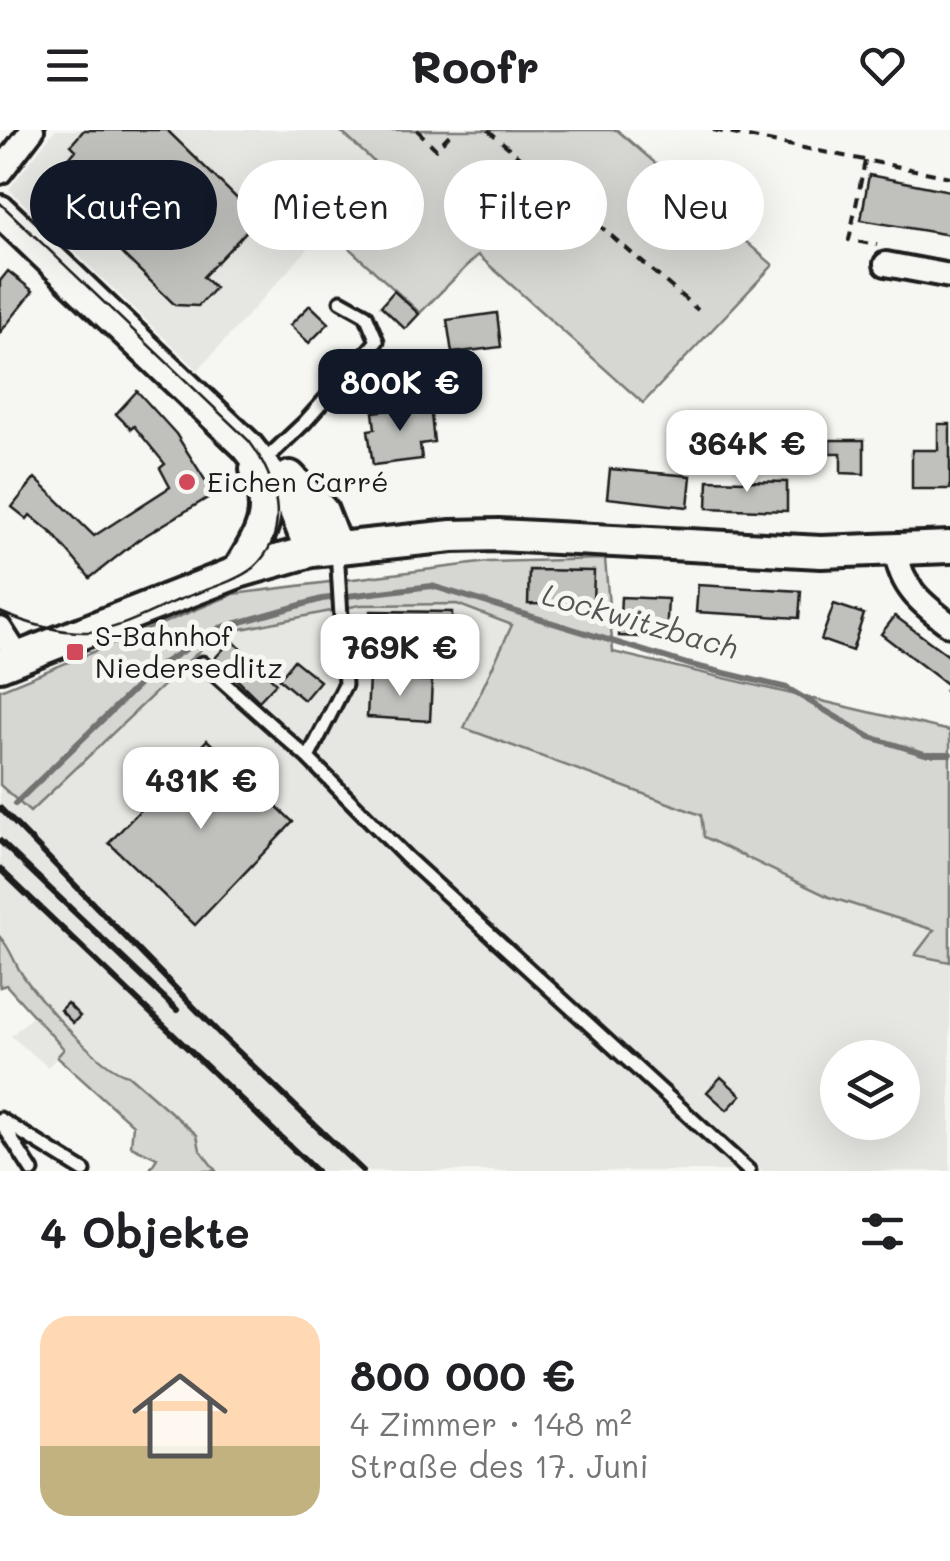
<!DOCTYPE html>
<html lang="de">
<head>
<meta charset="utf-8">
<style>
	:root { --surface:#fff; --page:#f2f2f2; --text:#202124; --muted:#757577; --accent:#111827 }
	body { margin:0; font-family:Mali,sans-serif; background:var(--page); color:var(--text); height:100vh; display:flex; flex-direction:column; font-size:38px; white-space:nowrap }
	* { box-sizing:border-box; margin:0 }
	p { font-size:32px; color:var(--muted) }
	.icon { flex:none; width:55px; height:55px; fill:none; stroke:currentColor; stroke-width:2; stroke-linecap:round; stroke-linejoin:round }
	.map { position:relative; height:1041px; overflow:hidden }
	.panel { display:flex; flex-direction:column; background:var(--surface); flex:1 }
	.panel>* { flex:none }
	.guide { position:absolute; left:30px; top:30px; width:890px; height:90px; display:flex; gap:20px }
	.fabs { position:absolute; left:820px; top:910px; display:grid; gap:20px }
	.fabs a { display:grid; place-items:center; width:100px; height:100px; border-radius:50%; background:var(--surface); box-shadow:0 10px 40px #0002; font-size:50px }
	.price { position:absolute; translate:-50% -85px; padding:0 22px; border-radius:20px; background:#fff; color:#222; font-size:32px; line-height:65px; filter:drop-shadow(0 2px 5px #0008) }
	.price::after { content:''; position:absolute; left:50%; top:60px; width:30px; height:22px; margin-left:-15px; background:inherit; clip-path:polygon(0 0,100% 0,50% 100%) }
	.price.on { background:var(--accent); color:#fff }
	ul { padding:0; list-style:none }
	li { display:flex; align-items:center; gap:30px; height:250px; padding:0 40px }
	li span { display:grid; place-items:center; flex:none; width:280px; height:200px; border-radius:30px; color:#555 }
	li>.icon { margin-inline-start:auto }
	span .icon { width:120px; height:120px; fill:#fffc; stroke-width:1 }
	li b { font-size:42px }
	h2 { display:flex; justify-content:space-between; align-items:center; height:120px; padding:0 40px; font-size:42px }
	.tag { padding:0 35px; border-radius:45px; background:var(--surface); box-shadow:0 10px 40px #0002; font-size:35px; line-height:90px }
	.tag.on { background:var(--accent); color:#fff }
	header { display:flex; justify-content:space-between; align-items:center; height:130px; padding:0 40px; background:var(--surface); font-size:45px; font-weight:700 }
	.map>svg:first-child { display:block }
</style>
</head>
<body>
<header><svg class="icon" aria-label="menu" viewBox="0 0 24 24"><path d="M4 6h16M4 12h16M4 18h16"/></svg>Roofr<svg class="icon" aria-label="heart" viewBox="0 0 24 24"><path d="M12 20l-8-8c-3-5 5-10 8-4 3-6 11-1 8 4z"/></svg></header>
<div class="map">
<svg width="950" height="1041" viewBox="0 0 950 1041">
	<rect width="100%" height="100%" fill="#f6f6f2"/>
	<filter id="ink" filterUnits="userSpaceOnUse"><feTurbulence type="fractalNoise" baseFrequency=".01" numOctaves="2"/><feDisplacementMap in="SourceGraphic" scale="20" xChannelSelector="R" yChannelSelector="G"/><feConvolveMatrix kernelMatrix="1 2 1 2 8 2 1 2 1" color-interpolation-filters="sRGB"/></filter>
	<g filter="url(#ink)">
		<path fill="#e6e6e2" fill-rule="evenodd" d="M55,0H339L381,38L198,240L9,59Z
			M457,474L513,495L465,598L701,685L704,707L829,767L935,800L916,825L950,832V1041H216L200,1020L196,1005L128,945L119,944L82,913L44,873L18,840L11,819L0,807V655L29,682L217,504L360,475ZM838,928H902V992H838Z
			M34,885L65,919L48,937L11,906Z"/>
		<path fill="#d6d6d2" stroke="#797977" stroke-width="2.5" d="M339,0H617L773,135L643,273L478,125L420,183L327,98L381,38Z
			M605,429L613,522L950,601V832L915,825L934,800L829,767L704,707L701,685L464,598L512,495L457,474L360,475L217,504L30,682L0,655V560L234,464L488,432Z
			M0,807C11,819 12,828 20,841C35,866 101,940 128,945L197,1005L200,1020L216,1041H149L157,1028L131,1016L133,995L57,927L64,919L6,855L0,857Z"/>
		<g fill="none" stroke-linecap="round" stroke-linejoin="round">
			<path stroke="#727271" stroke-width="6" d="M15,674L157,537L220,498L322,469L432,456L687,534L787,558L870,607L925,624H950"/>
		</g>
		<path fill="#c0c0bd" stroke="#1c1c1c" stroke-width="2.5" d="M84,0H167L258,89L203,147L215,158L198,176L175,175L49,52L76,20L71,15Z
			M869,45L950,61V105L861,90Z
			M8,141L33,161L0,203V151Z
			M394,161L419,184L405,199L381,176Z
			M310,175L329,193L309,213L290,195Z
			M497,183L501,217L452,223L447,190Z
			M137,261L176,304L214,364L138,410L90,448L53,404L30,385L27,389L12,377L35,348L94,406L170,357L160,338L165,334L134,296L131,299L116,284Z
			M430,275L434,312L420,314L422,329L373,335L368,300L375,299L373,282Z
			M938,294H950V359H912V320H938Z
			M830,310H864V344L841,343V323H830Z
			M610,339L691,346L688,377L607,368Z
			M708,350L787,352V381L707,378Z
			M529,440L594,441L593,475L528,474Z
			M698,455L801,461L799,488L696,482Z
			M621,467L668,469L666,508L619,506Z
			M834,474L864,484L852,521L821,510Z
			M371,481L452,482V506L404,505V525L371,524Z
			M895,486L950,527V565L945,561L949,556L881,504Z
			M232,510L276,553L259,571L215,528Z
			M294,530L320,551L304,570L279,549Z
			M369,547L432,551L430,591L367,587Z
			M207,610L293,692L195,795L109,713Z
			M67,873L80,886L73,893L60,880Z
			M721,947L741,965L727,980L707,962Z"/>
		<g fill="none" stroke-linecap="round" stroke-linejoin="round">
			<g stroke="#1c1c1c" stroke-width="19">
				<path id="service" d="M267,328L305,292L377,211L366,185L341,171
					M337,419L345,555L308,628L406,727L749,1041
					M202,533L308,628
					M0,989L84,1041
					M0,991L32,1041"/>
			</g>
			<g stroke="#1c1c1c" stroke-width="30">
				<path id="minor" d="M0,42L32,0
					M886,134L950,146
					M896,420C900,457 922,474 950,495
					M0,499L18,527"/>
			</g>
			<g stroke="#1c1c1c" stroke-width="38">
				<path id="tertiary" d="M0,81L247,316L292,373L311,421
					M290,347L322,381L337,419
					M238,442C262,402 275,385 256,339
					M0,535L238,442L311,421L452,406L499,405L821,422L950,417"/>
			</g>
			<path stroke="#1c1c1c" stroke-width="4" stroke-dasharray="10 8" stroke-linecap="butt" d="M417,0L436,19L454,0
				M488,0L698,180
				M713,0L950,47
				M865,31L849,110L877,115"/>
			<use href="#service" stroke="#f6f6f2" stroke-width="11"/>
			<use href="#minor" stroke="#f6f6f2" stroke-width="22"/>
			<use href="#tertiary" stroke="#f6f6f2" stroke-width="30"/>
			<path stroke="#1c1c1c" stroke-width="2.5" d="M0,73L249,311C276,347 293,401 254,437C237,452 197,462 176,471C149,482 119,500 89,502C58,503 28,494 0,482"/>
			<path stroke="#1c1c1c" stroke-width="6" d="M0,678L221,905L363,1041
				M0,711L177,880
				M0,739L316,1041"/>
		</g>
	</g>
	<g fill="#d1495b" stroke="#f6f6f2" stroke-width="4">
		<circle cx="187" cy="352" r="10"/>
		<rect x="65" y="512" width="20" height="20" rx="5"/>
	</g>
	<g text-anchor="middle" stroke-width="10" stroke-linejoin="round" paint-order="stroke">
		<g font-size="28" fill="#1c1c1c" stroke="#f6f6f2" text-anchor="start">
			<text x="207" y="362">Eichen Carré</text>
			<text x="95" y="516">S-Bahnhof<tspan x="95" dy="32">Niedersedlitz</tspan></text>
		</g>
		<g font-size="30" font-style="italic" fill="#565654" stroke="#f6f6f2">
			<text transform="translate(640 492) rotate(16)" y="10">Lockwitzbach</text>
		</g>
	</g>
</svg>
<div class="fabs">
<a><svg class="icon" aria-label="layers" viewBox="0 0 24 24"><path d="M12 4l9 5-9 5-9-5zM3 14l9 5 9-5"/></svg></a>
</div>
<b class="price on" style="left:400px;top:304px">800K €</b>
<b class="price" style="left:747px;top:365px">364K €</b>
<b class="price" style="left:400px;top:569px">769K €</b>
<b class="price" style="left:201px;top:702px">431K €</b>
<div class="guide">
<a class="tag on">Kaufen</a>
<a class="tag">Mieten</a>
<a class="tag">Filter</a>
<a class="tag">Neu</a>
</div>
</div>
<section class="panel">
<h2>4 Objekte<svg class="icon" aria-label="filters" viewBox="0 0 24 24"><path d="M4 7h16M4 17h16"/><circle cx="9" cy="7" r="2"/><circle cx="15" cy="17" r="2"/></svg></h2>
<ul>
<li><span style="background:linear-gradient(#ffd9b3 65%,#c2b280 0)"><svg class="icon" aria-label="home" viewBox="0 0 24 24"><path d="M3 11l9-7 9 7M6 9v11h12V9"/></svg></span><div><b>800 000 €</b><p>4 Zimmer · 148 m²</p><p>Straße des 17. Juni</p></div></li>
</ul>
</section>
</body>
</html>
